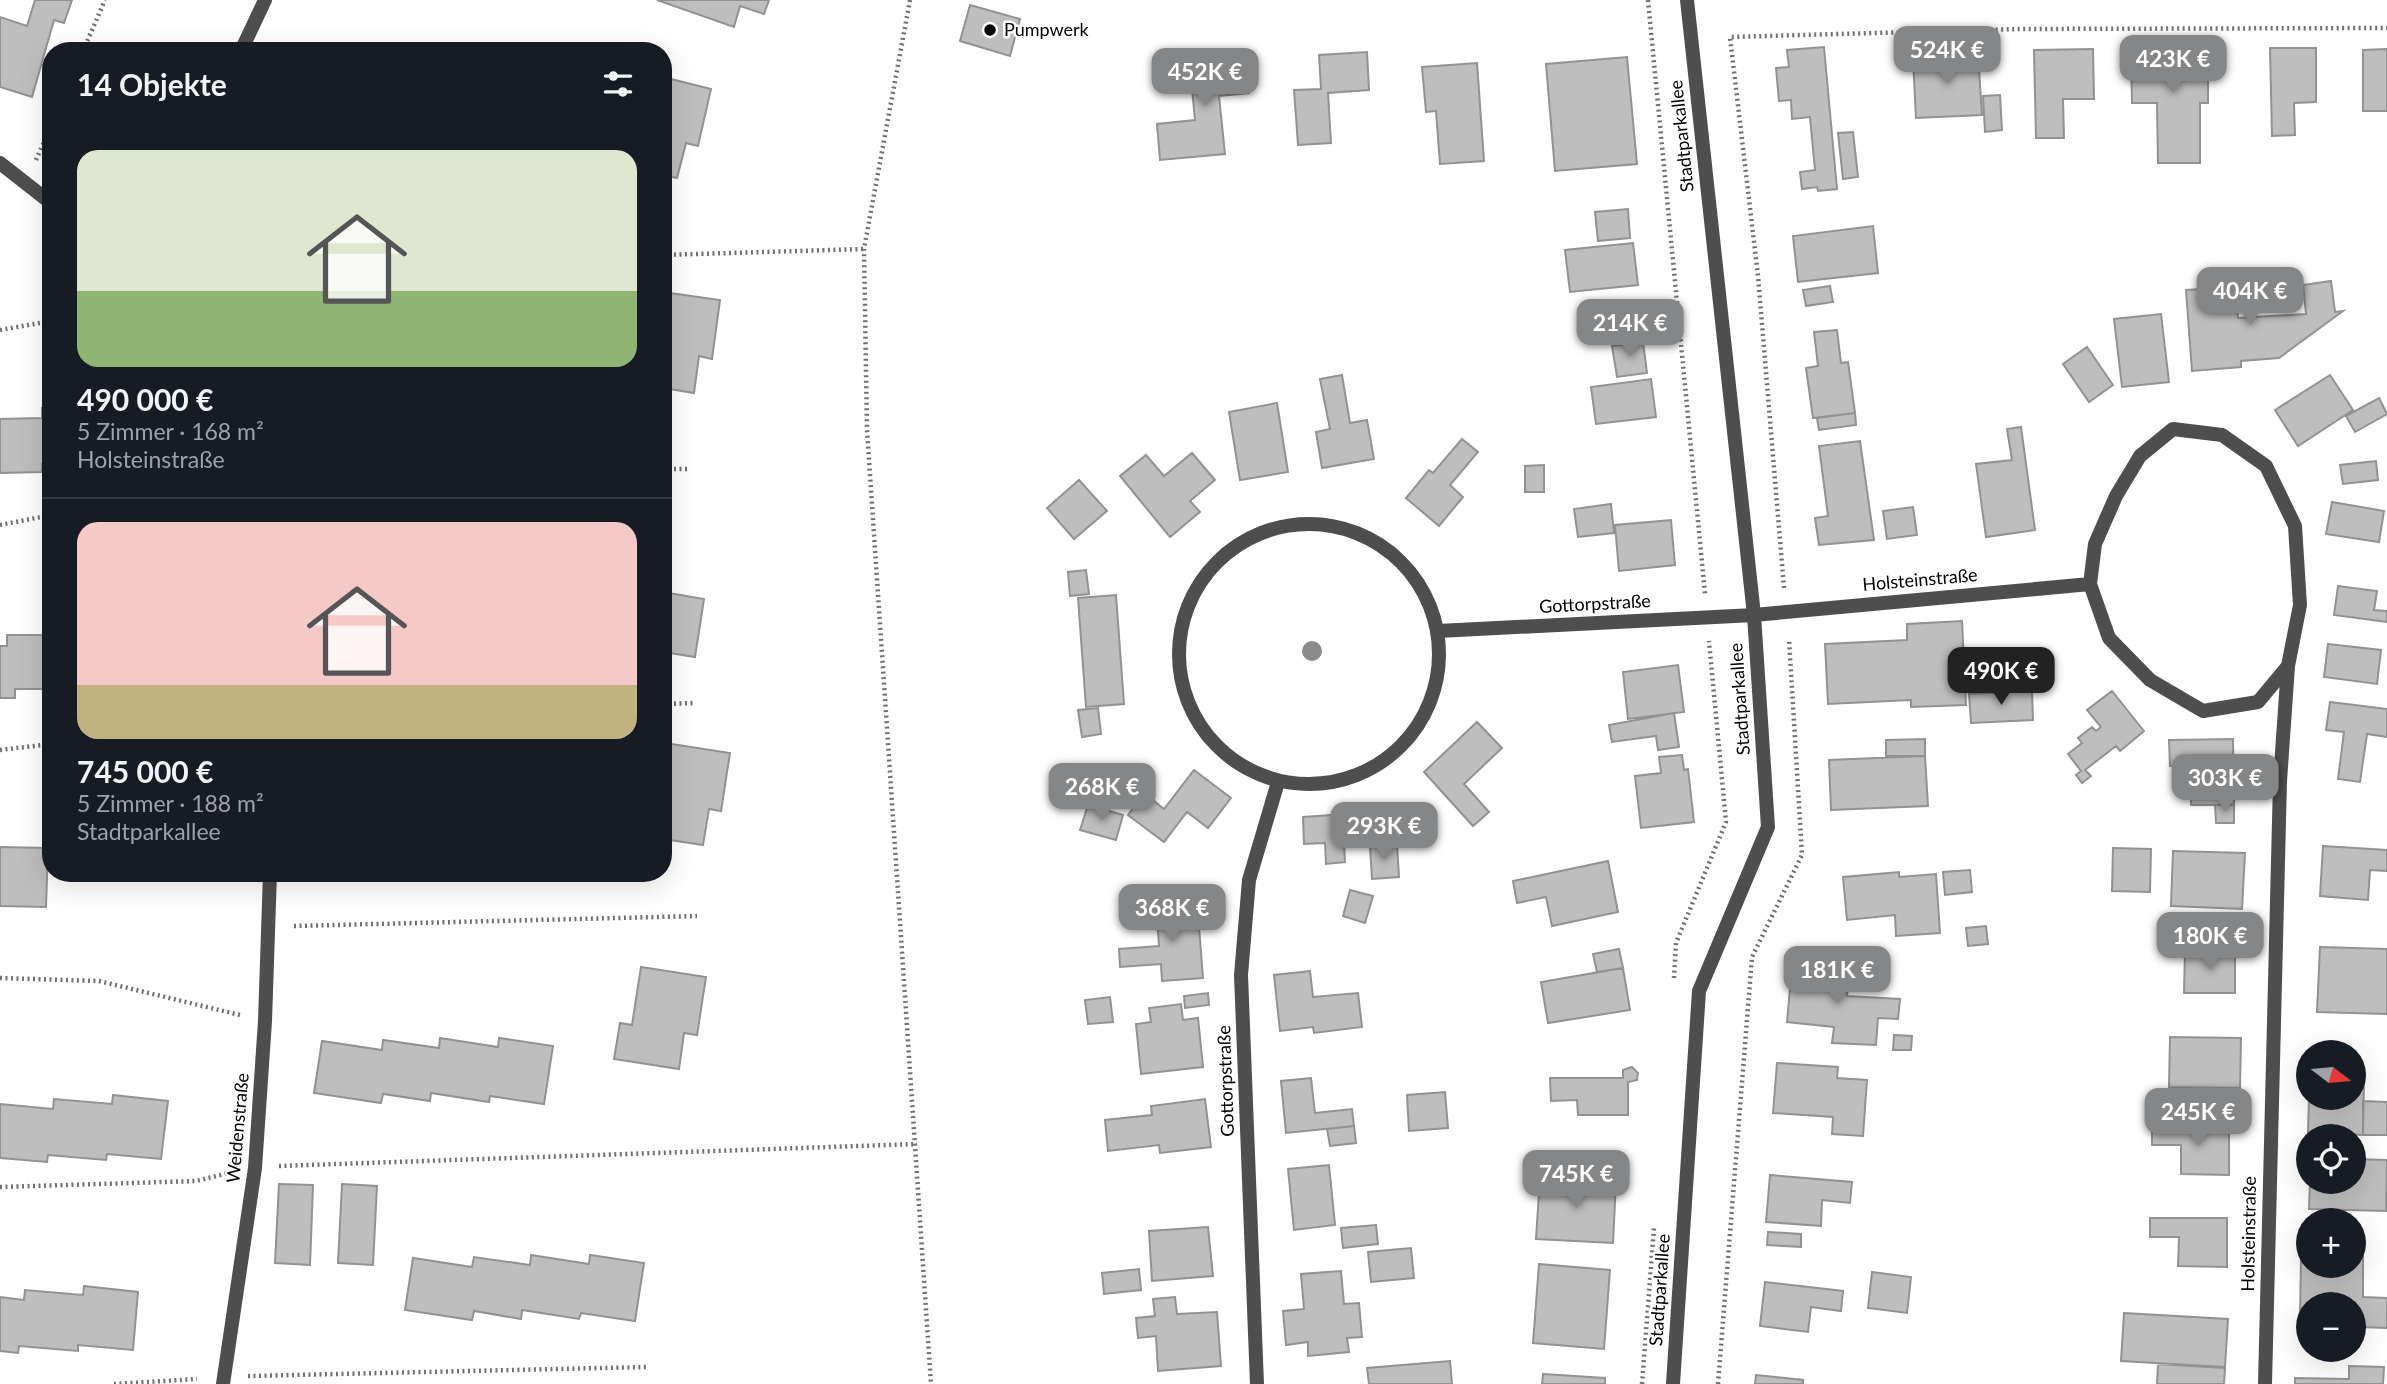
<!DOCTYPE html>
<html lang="de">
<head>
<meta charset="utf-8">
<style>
	:root { --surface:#171b24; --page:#20242c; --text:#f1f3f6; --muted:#9ea1a6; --line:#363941; --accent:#858687 }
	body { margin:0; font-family:Lato,sans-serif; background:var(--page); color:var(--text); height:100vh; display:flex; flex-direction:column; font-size:26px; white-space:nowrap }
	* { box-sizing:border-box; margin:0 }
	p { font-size:23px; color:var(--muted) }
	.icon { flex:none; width:38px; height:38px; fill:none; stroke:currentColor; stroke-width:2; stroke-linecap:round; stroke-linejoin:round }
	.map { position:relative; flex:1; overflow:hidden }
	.sheet { position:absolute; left:42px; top:42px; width:630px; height:840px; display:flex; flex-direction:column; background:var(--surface); border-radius:28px; box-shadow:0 7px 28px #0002 }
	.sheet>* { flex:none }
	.needle { width:46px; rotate:106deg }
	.tools { position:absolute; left:2296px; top:1040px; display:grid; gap:14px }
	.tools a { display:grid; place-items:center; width:70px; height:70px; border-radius:50%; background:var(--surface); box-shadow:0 7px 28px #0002; font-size:35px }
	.price { position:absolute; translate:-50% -60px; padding:0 16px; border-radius:14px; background:var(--accent); color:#fff; font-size:23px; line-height:46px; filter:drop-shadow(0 2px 4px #0008) }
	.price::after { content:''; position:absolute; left:50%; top:42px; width:21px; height:16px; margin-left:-10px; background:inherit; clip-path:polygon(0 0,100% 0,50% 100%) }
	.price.active { background:#222; color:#fff }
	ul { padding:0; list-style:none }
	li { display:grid; align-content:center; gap:14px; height:371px; padding:0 35px }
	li+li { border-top:2px solid var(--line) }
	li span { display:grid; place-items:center; height:217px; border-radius:21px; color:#555 }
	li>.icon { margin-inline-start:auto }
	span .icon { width:126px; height:126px; fill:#fffc; stroke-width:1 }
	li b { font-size:30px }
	h2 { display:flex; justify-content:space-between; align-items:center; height:84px; padding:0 35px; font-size:30px }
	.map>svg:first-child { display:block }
</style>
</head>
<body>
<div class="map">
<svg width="2387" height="1384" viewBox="0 0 2387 1384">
	<rect width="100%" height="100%" fill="#fff"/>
	<path fill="#bebebe" stroke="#929292" stroke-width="2" d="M35,0H72L64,23L54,20L32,97L0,87V17L27,26Z
		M657,0H769L764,14L740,6L734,27Z
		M970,5L1020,19L1010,56L960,41Z
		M2199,41V50L2208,49V103H2200V163H2158L2157,103H2132L2131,50H2156V42Z
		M1824,47L1837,189L1818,191L1817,187L1802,189L1800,172L1815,170L1810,117L1792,119L1791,100L1779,101L1776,68L1789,67L1787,50Z
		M2270,48H2316V102L2294,103L2295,135L2272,136Z
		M2093,49L2094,99H2063L2064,138H2036L2034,50Z
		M2387,49V111H2363V50Z
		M1367,52L1369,90L1328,93L1331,143L1298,145L1294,90L1321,89L1319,55Z
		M1246,53L1249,93L1219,96L1225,154L1160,160L1157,124L1195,120L1189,58Z
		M1978,54L1982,115L1916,118L1913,58Z
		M1627,57L1637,164L1555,171L1546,64Z
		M1477,63L1484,161L1440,164L1436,111L1426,112L1422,67Z
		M663,77L711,89L698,146L686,143L677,178L663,175Z
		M2000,95L2002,130L1985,132L1983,96Z
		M1853,132L1858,177L1843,179L1838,133Z
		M1628,209L1630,238L1598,241L1595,212Z
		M1873,226L1878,273L1798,282L1793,236Z
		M1633,243L1638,285L1570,292L1565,250Z
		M2331,281L2335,312L2343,311L2279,358L2241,361V367L2192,371L2186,290L2236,287L2238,318L2306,314L2303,285Z
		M1830,286L1833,302L1806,306L1803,290Z
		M663,292L720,300L712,359L699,356L694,393L663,388Z
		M2161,314L2169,382L2122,387L2114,319Z
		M1837,330L1841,363L1848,362L1855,413L1813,418L1806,368L1818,366L1814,332Z
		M1643,342L1647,373L1617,377L1612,346Z
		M2087,347L2113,385L2089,402L2063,364Z
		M1342,375L1350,423L1367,420L1374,459L1322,468L1316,432L1330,429L1320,379Z
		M2330,375L2353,410L2298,446L2275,410Z
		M1651,379L1656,417L1596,424L1591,387Z
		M2379,398L2387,414L2355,432L2346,416Z
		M1277,403L1288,472L1240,480L1229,412Z
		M42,408H51V464H42V472L0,473V419L42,418Z
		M1855,413L1856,425L1819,430L1817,418Z
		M2021,427L2035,530L1986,537L1976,464L2012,460L2007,429Z
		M1462,439L1478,452L1450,485L1463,497L1439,526L1406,498L1429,470L1433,473Z
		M1860,441L1874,540L1819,545L1815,518L1828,516L1819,446Z
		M1192,453L1215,480L1190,501L1200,512L1170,537L1120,476L1146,455L1164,476Z
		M2376,461L2378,480L2343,484L2340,465Z
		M1544,465V492H1525V466Z
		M1079,480L1107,511L1074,539L1047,508Z
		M2332,502L2384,511L2379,542L2326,534Z
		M1611,504L1614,533L1578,537L1574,509Z
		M1913,507L1917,535L1887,539L1883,511Z
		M1671,520L1675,565L1619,571L1615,525Z
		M1086,570L1089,594L1070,596L1068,572Z
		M2338,586L2377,591L2374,610L2387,611V622L2334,615Z
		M663,592L704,599L695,657L663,652Z
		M1116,595L1124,704L1086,707L1078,598Z
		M1962,621L1966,705L1911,707V700L1828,704L1825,644L1907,640V624Z
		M7,635H51V689H15V698H0V646H7Z
		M2328,644L2381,650L2377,684L2324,677Z
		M1678,665L1684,712L1628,719L1623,672Z
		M2032,691L2033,720L1971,723L1969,694Z
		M2112,691L2144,731L2120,751L2116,746L2085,770L2091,776L2082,783L2076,775L2081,771L2068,754L2082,743L2078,738L2092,727L2096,731L2101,727L2087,710Z
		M2330,702L2387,709V737L2367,734L2360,782L2338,779L2344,732L2326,730Z
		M1098,708L1101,734L1082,737L1078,710Z
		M1674,713L1679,747L1658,750L1656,736L1612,742L1609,725Z
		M1477,722L1502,748L1464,784L1489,812L1473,826L1424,772Z
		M1925,739V756H1886V740Z
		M2233,739L2234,805H2191V765L2170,766L2169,740Z
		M665,743L730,753L721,811L709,809L703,845L663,839Z
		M1682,755L1684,770L1688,769L1694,822L1641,828L1635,776L1661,773L1659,757Z
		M1925,756L1928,806L1831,810L1829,760Z
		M1194,770L1231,798L1208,828L1187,812L1164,842L1128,815L1144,793L1164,809Z
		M1088,805L1123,815L1116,840L1080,830Z
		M2215,805H2234V823H2216Z
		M1360,813L1362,841L1344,842L1345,862L1326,864L1325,843L1304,844L1303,817Z
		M1397,845L1399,877L1372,879L1370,847Z
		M2323,846L2387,850V871L2370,870L2368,900L2320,896Z
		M0,847L48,848L46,907L0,906Z
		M2113,848L2151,849L2150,892L2112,891Z
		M2173,851L2245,853L2242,909L2171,906Z
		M1608,861L1618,912L1552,926L1546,897L1517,903L1513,881Z
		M1970,870L1972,892L1945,895L1943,872Z
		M1899,872V877L1936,874L1940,933L1896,936L1895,915L1847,920L1843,877Z
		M367,873H400V878Z
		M478,873H508L507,878Z
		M522,873H563L562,880Z
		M1350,890L1373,896L1365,923L1343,916Z
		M1197,901L1203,978L1162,981L1161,964L1120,967L1119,949L1159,946L1156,904Z
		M1986,926L1988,944L1968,946L1966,928Z
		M2320,947L2387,949V1014L2317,1012Z
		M1619,949L1623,968L1597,972L1593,954Z
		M2185,951H2235V993H2184Z
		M1792,966L1849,972L1847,996L1900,999L1898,1019L1878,1018L1876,1045L1832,1043L1834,1027L1787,1022Z
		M641,967L706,977L697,1035L684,1033L679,1069L614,1059L620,1023L632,1025Z
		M1623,968L1630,1010L1548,1023L1541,982Z
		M1310,971L1313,997L1358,993L1362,1027L1314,1033L1313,1027L1280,1031L1274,975Z
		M1208,993L1209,1005L1185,1008L1184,996Z
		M1110,997L1113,1022L1088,1024L1085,1000Z
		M1181,1004L1183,1020L1198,1018L1203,1067L1141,1074L1136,1024L1151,1022L1149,1008Z
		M1894,1035L1912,1036L1911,1050H1893Z
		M2170,1037L2241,1038L2240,1088L2169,1087Z
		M440,1038L498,1047L499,1038L553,1046L544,1104L490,1096L489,1102L431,1093L430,1101L383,1094L381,1103L314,1093L322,1041L382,1050L383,1040L439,1048Z
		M1777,1063L1838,1067L1837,1078L1867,1080L1863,1136L1832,1134L1833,1117L1773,1113Z
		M1632,1067L1638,1073L1637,1080L1628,1082V1115H1578L1577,1100L1551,1101L1550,1078H1623V1070Z
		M2354,1077H2364L2363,1135L2308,1133L2309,1097H2354Z
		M1311,1078L1315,1113L1352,1109L1354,1126L1286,1133L1281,1081Z
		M1445,1092L1448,1128L1409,1131L1407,1095Z
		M113,1095L168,1101L161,1159L107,1154L106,1160L48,1155L47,1162L0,1158V1104L53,1109L54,1099L112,1104Z
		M1205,1099L1211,1147L1160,1153L1159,1145L1108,1151L1105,1120L1152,1115L1151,1106Z
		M2363,1101L2387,1102V1135H2363Z
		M1354,1126L1356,1143L1330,1146L1327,1129Z
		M2152,1126L2229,1127V1175L2181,1174V1145H2152Z
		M2354,1159L2387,1160L2386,1211L2309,1209L2310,1181H2354Z
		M1329,1165L1335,1225L1294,1230L1288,1169Z
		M1770,1175L1852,1182L1850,1203L1822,1200L1821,1226L1766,1222Z
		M1540,1177L1616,1182L1613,1243L1536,1239Z
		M279,1184L313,1185L310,1265L275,1263Z
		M342,1184L377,1186L373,1265L338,1263Z
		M2150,1218H2227V1267L2178,1266L2179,1237H2150Z
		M1376,1225L1378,1244L1343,1248L1341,1228Z
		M1208,1227L1213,1276L1152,1281L1149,1231Z
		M1768,1232L1801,1234V1247L1767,1245Z
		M1411,1248L1414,1278L1371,1282L1368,1252Z
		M531,1255L589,1264L590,1255L644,1263L635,1321L581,1313L579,1319L522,1310L521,1319L474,1311L472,1320L405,1310L413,1258L472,1267L474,1257L530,1265Z
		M2301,1256H2308V1265H2354V1256L2363,1257V1297L2387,1298V1328L2359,1327V1320H2354V1304H2308V1319H2300Z
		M1539,1264L1610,1270L1604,1349L1533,1343Z
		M1139,1269L1141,1290L1104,1294L1102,1273Z
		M1341,1271L1344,1304L1359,1303L1362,1337L1347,1338L1349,1352L1308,1356V1342L1286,1345L1283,1311L1304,1309L1301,1274Z
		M1872,1272L1911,1277L1907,1313L1868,1308Z
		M1765,1282L1843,1291L1841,1311L1811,1307L1808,1332L1760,1326Z
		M84,1286L138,1292L133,1350L78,1345V1351L19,1346L18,1353L0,1351V1297L24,1300L25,1290L83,1295Z
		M1175,1297L1177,1314L1217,1312L1221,1366L1158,1371L1156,1336L1138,1338L1136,1318L1155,1316L1153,1299Z
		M2124,1313L2228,1319L2225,1367L2121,1361Z
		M1450,1361L1452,1384H1369L1367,1368Z
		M2158,1364L2225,1368L2224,1384H2157Z
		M2349,1366L2384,1367L2383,1384H2295V1378L2349,1379Z
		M1543,1374L1605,1378V1384H1542Z
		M1756,1375L1803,1380V1384H1755Z"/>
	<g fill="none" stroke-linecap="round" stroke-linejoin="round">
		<path stroke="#707070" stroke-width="4.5" stroke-dasharray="2 3.5" stroke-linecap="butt" d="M910,0L864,249L867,430L931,1384
			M1648,0L1705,594
			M83,51L105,0
			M36,160L51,126
			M663,255L864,249
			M0,330L51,321
			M663,469H688
			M0,525L51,515
			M1784,588L1758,276L1730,37L2019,29L2387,28
			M663,704L696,703
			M0,750L51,744
			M294,926L697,916
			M0,978L99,981L240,1015
			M1674,978L1676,943L1726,822L1709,641
			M279,1166L917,1144
			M0,1187L196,1181L229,1173
			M248,1376L646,1367
			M114,1384L197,1379
			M1642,1384L1654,1228
			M1718,1384L1752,957L1802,855L1789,639"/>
		<path stroke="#4e4e4e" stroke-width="14" d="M241,51L265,0
			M0,163L51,203
			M2173,429L2222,435L2266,466L2295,526L2300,605L2288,666L2258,702L2203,711L2150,680L2109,638L2090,584L2095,544L2116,496L2140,456Z
			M1179 654a130 130 0 1 1 260 0a130 130 0 1 1-260 0Z
			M1438,631L1754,615L2090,584
			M223,1384L255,1168L265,1021L270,873
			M1257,1384L1241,975L1249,880L1278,782
			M1673,1384L1699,991L1768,827L1754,615L1687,0
			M2265,1384L2280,781L2288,666"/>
	</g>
	<circle fill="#8b8b8b" cx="1312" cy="651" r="10"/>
	<circle fill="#000" stroke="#fff" stroke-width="2.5" cx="990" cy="30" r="7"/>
	<g text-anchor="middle" stroke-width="5" stroke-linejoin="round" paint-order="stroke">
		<g font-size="18" fill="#000" stroke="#fff" text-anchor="start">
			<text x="1004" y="36">Pumpwerk</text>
		</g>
		<g font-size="18" fill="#000" stroke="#fff">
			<text transform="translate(1682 136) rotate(-96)" y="6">Stadtparkallee</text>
			<text transform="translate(1920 580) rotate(-5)" y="6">Holsteinstraße</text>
			<text transform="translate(1595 604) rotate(-3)" y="6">Gottorpstraße</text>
			<text transform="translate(1740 699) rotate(-94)" y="6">Stadtparkallee</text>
			<text transform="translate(1226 1081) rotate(-92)" y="6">Gottorpstraße</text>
			<text transform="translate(238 1128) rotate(-85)" y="6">Weidenstraße</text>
			<text transform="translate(2249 1234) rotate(-89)" y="6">Holsteinstraße</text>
			<text transform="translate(1660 1290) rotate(-86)" y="6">Stadtparkallee</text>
		</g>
	</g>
</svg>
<div class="tools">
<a><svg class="needle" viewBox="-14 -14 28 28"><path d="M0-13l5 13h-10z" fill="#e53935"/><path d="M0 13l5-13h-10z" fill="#9ea1a6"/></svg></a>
<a><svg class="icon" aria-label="locate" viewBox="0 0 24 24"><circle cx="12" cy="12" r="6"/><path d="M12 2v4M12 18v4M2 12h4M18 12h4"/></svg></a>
<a>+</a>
<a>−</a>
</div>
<b class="price" style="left:1947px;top:86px">524K €</b>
<b class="price" style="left:2173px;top:95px">423K €</b>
<b class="price" style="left:1205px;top:108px">452K €</b>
<b class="price" style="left:2250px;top:327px">404K €</b>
<b class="price" style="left:1630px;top:359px">214K €</b>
<b class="price active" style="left:2001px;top:707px">490K €</b>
<b class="price" style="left:2225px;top:814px">303K €</b>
<b class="price" style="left:1102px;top:823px">268K €</b>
<b class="price" style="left:1384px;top:862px">293K €</b>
<b class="price" style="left:1172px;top:944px">368K €</b>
<b class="price" style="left:2210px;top:972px">180K €</b>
<b class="price" style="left:1837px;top:1006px">181K €</b>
<b class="price" style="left:2198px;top:1148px">245K €</b>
<b class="price" style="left:1576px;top:1210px">745K €</b>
<section class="sheet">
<h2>14 Objekte<svg class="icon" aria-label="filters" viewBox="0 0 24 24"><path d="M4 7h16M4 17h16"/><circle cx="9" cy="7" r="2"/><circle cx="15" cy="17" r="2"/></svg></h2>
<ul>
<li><span style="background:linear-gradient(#dfe7d0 65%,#8fb573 0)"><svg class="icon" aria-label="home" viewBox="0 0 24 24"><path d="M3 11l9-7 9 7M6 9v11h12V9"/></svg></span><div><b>490 000 €</b><p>5 Zimmer · 168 m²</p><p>Holsteinstraße</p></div></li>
<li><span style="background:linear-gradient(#f6c9c9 75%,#c2b280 0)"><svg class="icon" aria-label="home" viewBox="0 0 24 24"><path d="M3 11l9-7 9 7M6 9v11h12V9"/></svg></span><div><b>745 000 €</b><p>5 Zimmer · 188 m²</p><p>Stadtparkallee</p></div></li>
</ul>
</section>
</div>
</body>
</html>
